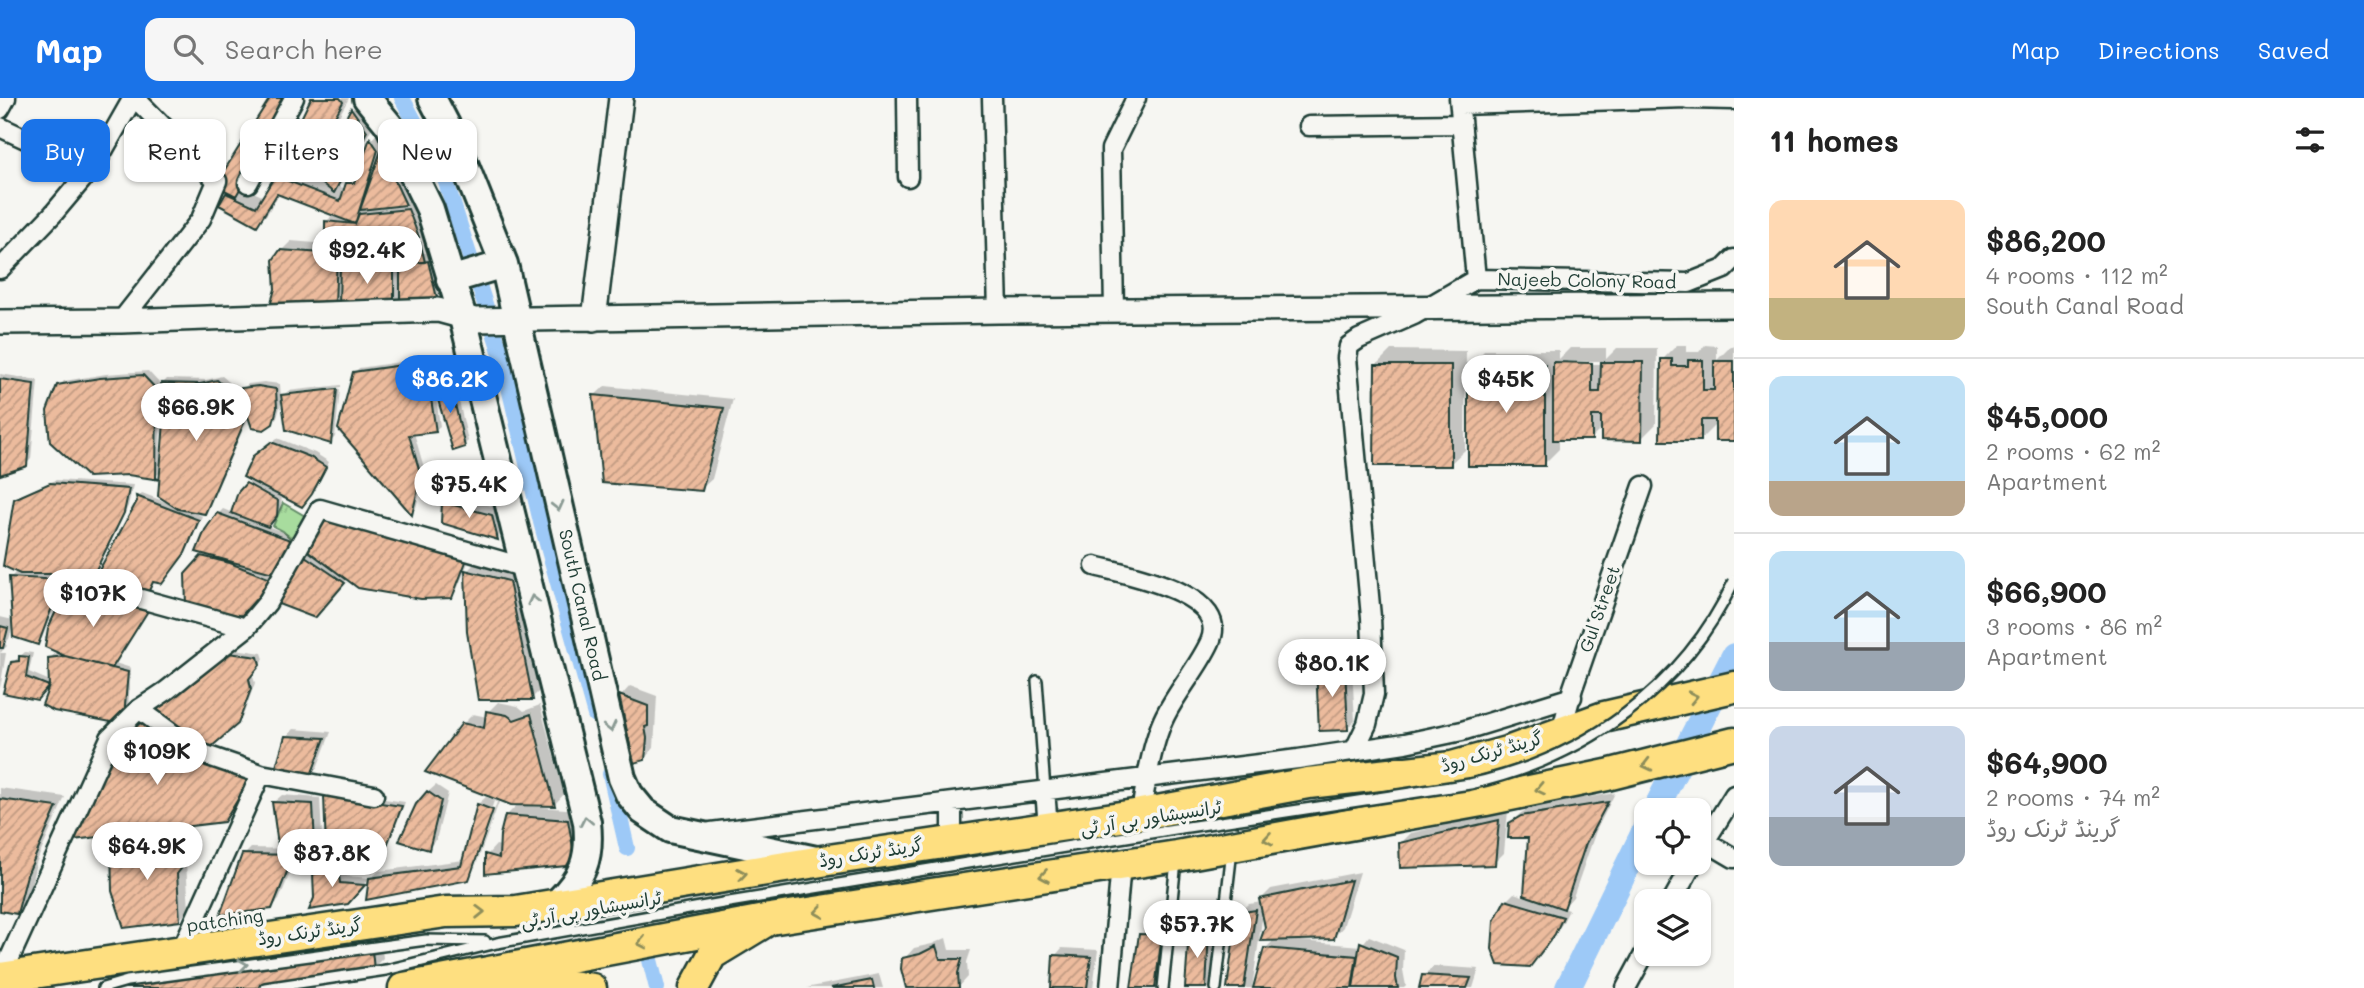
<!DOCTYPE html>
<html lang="en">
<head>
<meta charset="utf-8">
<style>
	:root { --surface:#fff; --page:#f6f6f6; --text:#222; --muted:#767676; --line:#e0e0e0; --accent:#1a73e8 }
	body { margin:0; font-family:Mali,"Playpen Sans Arabic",sans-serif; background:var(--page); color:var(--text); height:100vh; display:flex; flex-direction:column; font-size:26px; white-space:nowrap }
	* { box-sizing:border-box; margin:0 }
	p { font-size:23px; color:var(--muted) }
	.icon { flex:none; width:38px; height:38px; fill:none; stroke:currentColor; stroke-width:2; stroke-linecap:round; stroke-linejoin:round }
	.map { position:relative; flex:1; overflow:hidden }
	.details { display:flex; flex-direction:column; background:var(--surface); width:630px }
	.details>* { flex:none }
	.hud { position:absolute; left:21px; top:21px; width:665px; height:63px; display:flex; gap:14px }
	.tools { position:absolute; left:1634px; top:700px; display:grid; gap:14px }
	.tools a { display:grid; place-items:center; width:77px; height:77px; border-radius:14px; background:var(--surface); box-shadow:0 2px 5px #0004; font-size:35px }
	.price { position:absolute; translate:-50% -60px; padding:0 16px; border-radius:24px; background:#fff; color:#222; font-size:23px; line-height:46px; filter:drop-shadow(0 2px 4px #0008) }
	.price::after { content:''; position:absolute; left:50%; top:42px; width:21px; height:16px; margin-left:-10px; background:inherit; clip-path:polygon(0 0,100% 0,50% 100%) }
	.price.selected { background:var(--accent); color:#fff }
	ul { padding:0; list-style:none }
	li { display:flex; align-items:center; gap:21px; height:175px; padding:0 35px }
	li+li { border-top:2px solid var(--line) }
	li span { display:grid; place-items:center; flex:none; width:196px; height:140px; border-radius:14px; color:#555 }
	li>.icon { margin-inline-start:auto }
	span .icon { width:84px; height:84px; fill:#fffc; stroke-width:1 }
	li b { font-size:30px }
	h2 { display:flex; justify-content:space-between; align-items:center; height:84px; padding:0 35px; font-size:30px }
	.pill { padding:0 24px; border-radius:14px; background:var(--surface); box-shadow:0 2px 5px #0004; font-size:24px; line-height:63px }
	.pill.selected { background:var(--accent); color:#fff }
	header { display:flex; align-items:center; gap:42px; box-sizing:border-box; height:98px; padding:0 35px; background:var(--accent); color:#fff }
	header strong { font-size:33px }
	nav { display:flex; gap:38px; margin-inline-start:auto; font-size:24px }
	.search { width:490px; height:63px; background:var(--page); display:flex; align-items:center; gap:18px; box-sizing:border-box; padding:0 24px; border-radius:14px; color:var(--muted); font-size:26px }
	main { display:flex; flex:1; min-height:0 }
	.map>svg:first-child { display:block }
</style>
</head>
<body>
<header>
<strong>Map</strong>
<div class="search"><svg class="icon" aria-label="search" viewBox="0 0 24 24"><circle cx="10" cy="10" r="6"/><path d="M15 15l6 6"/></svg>Search here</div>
<nav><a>Map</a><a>Directions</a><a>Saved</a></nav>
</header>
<main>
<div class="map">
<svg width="1734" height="890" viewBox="0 0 1734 890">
	<defs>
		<pattern id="grass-tufts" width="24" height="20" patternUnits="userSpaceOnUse" patternTransform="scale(1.75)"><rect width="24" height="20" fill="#a8dc9e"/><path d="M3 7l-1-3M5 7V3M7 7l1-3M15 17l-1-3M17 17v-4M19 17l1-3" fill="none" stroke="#90be89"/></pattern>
		<pattern id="building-hatch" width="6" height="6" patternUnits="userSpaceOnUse" patternTransform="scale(1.75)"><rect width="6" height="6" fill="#ecbb9d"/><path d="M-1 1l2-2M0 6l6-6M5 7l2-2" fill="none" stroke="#bf9981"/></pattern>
	</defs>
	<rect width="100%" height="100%" fill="#f6f6f2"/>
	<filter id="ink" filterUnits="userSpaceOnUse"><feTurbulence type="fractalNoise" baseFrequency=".0143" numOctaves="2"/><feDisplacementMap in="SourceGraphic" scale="14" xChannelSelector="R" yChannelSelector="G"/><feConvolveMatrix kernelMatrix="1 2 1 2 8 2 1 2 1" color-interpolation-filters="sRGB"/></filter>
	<g filter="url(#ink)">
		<path fill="url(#grass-tufts)" stroke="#648c69" stroke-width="2" d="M283,405L305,418L298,439L293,443L283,433L273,428Z"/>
		<path fill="#0003" fill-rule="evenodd" d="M272,0L243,89L264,99L276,80L284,71L313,0H349L311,69L304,76L315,80L352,11L362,2L376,22L344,83L338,88L346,91L348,86L359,76L372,41L381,31L387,41L384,52L391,45L415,95L407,103L418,102L428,128L420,135H430L448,196L438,206L402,197L393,206L341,198L334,205L281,153L291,143L327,146V123L334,116L280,95L267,116L257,126L228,96ZM420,135L426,155H422L416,136ZM370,152V158H352L345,164L346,153Z
			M1677,247H1686V254H1699L1705,247L1717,248V262L1731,248L1734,249V342L1717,325L1700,342L1662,262Z
			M1570,250H1606V261L1617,250H1657L1656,326L1641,341L1603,329L1591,341L1559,340V351L1544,366L1470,267L1485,252H1559V261ZM1567,263H1601V266H1567Z
			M1391,252L1466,253L1465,352L1450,366L1376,267Z
			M461,255L454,270L432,285L434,290L440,284L454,281L468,343L464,347L437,292H435L440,328L435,332L414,335L425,373L416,410L412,414L354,275L359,270Z
			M148,273L161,287L167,281L206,282L222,278L240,293L234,312L248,320L209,409L204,414L192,412V414L202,418L189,448L167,480L162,484L155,482L146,495L138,399L142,395L168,405L161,373L155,379L59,288L64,283L106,276ZM161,297H163L165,324L163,358H160Z
			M0,276L38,282L31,361L26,366L0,376Z
			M264,284L280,286L281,300L286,295V298L340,292L335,339L330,344L283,298L277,320L272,325L243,291L248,286Z
			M341,287V289L286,295L288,293Z
			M605,288L733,301L712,381L701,391L595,297Z
			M277,340L315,355L329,364L317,389L307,402L282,396L281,411L267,428L296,439L290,455L271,475L276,477L247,510L187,477L206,455L218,416L223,411L233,415L239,395L252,381L260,354Z
			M56,382L133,387L128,408L96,473L91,478L84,477L55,506L42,540L37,545L13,527L9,541L5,545L7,548L0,555V519L13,522L10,480L17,473L16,402L21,397Z
			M451,397L499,410L504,433L497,440L443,405Z
			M325,424L471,457L456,494L451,498L348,480L319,514L303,457L308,453Z
			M477,463L518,473L542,590L532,600L467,473Z
			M81,492L150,508L115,565L131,570L128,611L123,616L52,583L42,595L12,565L25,554L33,555L29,574L50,583V561L54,556L63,555L61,506Z
			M235,551L262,555L264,561L252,575L255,585L242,620L210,649L133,733V735L190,736L197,751L186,765L189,812L179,822L112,745L123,734L119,633L153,612Z
			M0,555H6L0,591Z
			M1352,562V567L1323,568V572L1352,570L1355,623L1347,630L1318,571L1325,563Z
			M630,588L657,598L654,650L644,661L635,663L621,598Z
			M498,604L518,608L524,613L540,607L564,696L555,706L527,705V708L578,712L585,755L487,775V757L496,747L501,748L507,717L519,705L463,626L473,616L487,619L488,614Z
			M294,631L331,634L317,670L310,678L286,639Z
			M436,687L448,695L436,742L428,750V694Z
			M0,690L65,699L36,765L27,804L17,814L0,811Z
			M330,693L405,704L390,743L385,748L325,697Z
			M1615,695L1596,733L1573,799L1563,810L1569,812L1562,826L1529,867L1506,803L1514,795L1526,799L1530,738L1510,725L1521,715L1533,708Z
			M282,697L320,700L322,739L315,746L274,704Z
			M486,699L499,704L473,776L497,704L494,703L469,777H472L468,781L371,780L379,773L464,762L478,706Z
			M1508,713L1504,755L1494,765L1401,745L1411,735Z
			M251,750L300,751L279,802L271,810L244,757Z
			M344,757L347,778L370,780L355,797L316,800L315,777L332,758Z
			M1360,774L1343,829L1333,840L1300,841V843L1361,848L1369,838L1404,852L1403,872L1406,888L1404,890H1255L1265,851L1275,841L1267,829L1263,815L1252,890H1228L1238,816L1249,806L1262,804L1261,801L1271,791Z
			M260,823L266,861L381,843L383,860L373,870L270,890H127L137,879L239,864L235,835L245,825Z
			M1201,823H1219L1214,890H1187L1191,833Z
			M1142,835H1163L1156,890H1133Z
			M946,840L949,852H971L967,864L968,879L958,890H908L904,861L914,850L932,846Z
			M1062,850L1098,852L1093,890H1053L1055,858Z
			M1434,868L1479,871L1473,890H1421L1424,878Z
			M879,876L883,890H807L811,889Z"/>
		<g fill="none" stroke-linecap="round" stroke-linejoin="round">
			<path stroke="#9dc9f7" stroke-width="16" d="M402,0L444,78L501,256L541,424L595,617
				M610,676L627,750
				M648,854L657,890"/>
			<path stroke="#9dc9f7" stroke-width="26" d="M1655,712L1734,558
				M1568,890L1647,728"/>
		</g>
		<path fill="url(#building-hatch)" stroke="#1f3d34" stroke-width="2" d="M270,0H292L236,98L215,87Z
			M311,0H340L343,4L301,81L277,70Z
			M351,10L367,33L334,95L314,79Z
			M370,40L378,52L355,126L277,96L257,128L219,107L226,95L256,109L275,78L340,103L346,85H354Z
			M381,53L406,107L360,112Z
			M408,111L419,139H369L368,154L329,156L325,146V123L355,126L359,116Z
			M420,144L425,164L367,166L368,147Z
			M280,152L337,156L335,207L270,208L275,191L273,162Z
			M428,163L439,208H400V167Z
			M340,167L394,168V208L339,207Z
			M459,259L450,277L429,287L436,334L409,337L421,378L412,417L338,331L353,274Z
			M1661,261H1672V268H1688V262H1703V292H1714V263H1734V343H1715V322H1701V343H1660Z
			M1553,264L1592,265V294H1600L1601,264H1643L1642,343L1601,342V318H1592V342H1553Z
			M1468,266L1545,267V368H1468Z
			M1375,267H1451V368H1374Z
			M143,277L157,292L156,380L160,382L128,377L88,379L50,344L47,313L57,287L100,280Z
			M0,281L34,286L27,368L0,377Z
			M217,282L236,299L230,317L244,325L205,416L178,411L158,398L164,324L161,285L200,286Z
			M450,285L465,349L453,353L434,288Z
			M258,288L276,291L277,310L273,326L264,332L252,330L243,304L241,290Z
			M337,291L331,346L286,332L281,297Z
			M593,297L724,310L702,393L602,385Z
			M271,344L310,359L326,369L312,396L302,409L243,379L253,358Z
			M50,385L129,391L124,415L92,480L58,476H20L3,468L14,401Z
			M246,385L278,403L277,418L268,429L231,415L238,394Z
			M136,398L199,422L185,455L162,486L153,484L147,497L123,490L97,476L137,403Z
			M442,404L492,417L498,442L441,425Z
			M217,415L293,443L286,462L273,475L196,454L205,432Z
			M332,419L467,461L452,500L421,501L358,490L307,452L324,423Z
			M302,456L345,485L315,520L273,504Z
			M201,458L230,465L273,482L242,517L217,519L186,508L185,476Z
			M465,472L509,483L533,602H478L467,534Z
			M9,479L80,483L51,512L38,547L13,539Z
			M75,495L148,513L112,570L65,558L45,549L48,530L60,505Z
			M0,528L8,530L3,550H0Z
			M228,555L258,559L260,567L249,581L251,591L238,626L210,650L185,647L146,616Z
			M19,558L29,559L26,579L49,588L37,602L3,595L11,564L19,563Z
			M65,558L128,574L124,618L111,624L54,613L42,607L49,588L48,560Z
			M1345,569L1348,632L1319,633L1316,570Z
			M619,597L648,608V628L645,629L647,640L645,662L634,665Z
			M486,613L507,617L514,622L531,616L555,708L511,707L425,674L462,625L484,630Z
			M136,622L169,642L251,680L224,724L73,742L118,632Z
			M285,638L325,640L310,680L275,672Z
			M427,693L441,703L429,752L399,743L416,706Z
			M324,697L402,708L386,750L326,752Z
			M0,701L57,709L27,777L17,816L0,813Z
			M272,704L313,706L315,748L278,747Z
			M1608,704L1586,745L1564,811L1524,797L1528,740H1508L1509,725L1521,718Z
			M477,706L493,712L469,782L366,802L369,780L461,768Z
			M505,717L568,722L576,767L485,776V756L499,760L500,737Z
			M1499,722L1495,767L1400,770L1399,745Z
			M111,744L180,746L188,762L177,776L180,823L124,830L112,793Z
			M242,756L294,757L272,811L220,817Z
			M337,764L340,785L365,787L348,806L309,812L314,800L313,776L322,775L323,765Z
			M1351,782L1334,841L1260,843L1265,829L1259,801Z
			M1505,802L1563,819L1555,836L1530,869L1498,867L1492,851L1494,823Z
			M1256,812L1244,890H1227L1237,815Z
			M250,832L256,870L372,852L374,872L260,890H125V888L239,872L233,834Z
			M1189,833H1209L1206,890H1185Z
			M1139,836L1162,837L1155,890H1131Z
			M1360,844L1397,859L1396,880L1398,890H1353Z
			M936,848L940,861H962L958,875L959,890H906L901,871L902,860L920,856Z
			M1264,850L1357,858L1352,890H1253Z
			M1053,857L1091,859L1087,890H1051Z
			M1422,877L1471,880L1467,890H1419Z
			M872,882L874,890H831Z"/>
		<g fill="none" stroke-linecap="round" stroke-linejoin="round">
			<g stroke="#1f3d34" stroke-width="14">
				<path id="service" d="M1037,583L1045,692
					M103,890L127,883L426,842L485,843
					M265,890L386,872L497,845L723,805L1181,730
					M1163,890L1176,763
					M1216,890L1232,752"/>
			</g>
			<g stroke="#1f3d34" stroke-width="23">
				<path id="minor" d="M907,0L908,79
					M992,0L998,213
					M1459,0L1476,181
					M1687,1L1734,2
					M1460,7L1687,0
					M0,11L6,0
					M1309,28L1461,26
					M0,29L60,57L96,65L133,0
					M248,85L294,0
					M0,171L53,116L96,65
					M1476,181L1689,185L1724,171L1734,161
					M1114,212L1111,51L1136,0
					M121,223L201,121L217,83L135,0
					M1095,468C1125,476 1232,495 1210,544C1198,570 1178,592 1165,618C1152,644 1145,687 1141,716
					M101,490L246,530
					M139,611L197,654L261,676L374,697
					M1561,634L1573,590L1643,388
					M1354,653L1367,626L1374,596L1371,519L1347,260L1349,248L1359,241L1414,217L1476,181
					M1045,692L1048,729
					M952,704V743
					M711,734L1298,661L1405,645L1462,633L1572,599
					M1705,743L1734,760
					M1699,753L1734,697
					M1672,803L1693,765
					M185,844L261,676
					M8,864L110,640L139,611L166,593L246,530L267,505L320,411L526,470
					M1110,890L1121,766
					M1626,890L1647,851"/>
			</g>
			<g stroke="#1f3d34" stroke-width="28">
				<path id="tertiary" d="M594,221L621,0
					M0,224L121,223L438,212L475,222L998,213L1734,207"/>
			</g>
			<g stroke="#1f3d34" stroke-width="32">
				<path id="secondary" d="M367,0L389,27L430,111L463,220L587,724C591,761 583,779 557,805
					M432,0L458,50L504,166L622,680L629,696L643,713L670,731L816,762
					M450,182L504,166"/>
			</g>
			<g stroke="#1f3d34" stroke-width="33">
				<path id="primary" d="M476,883L569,887L592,890
					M694,890L712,857L768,823"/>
			</g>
			<g stroke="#1f3d34" stroke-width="35">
				<path id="trunk" d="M0,880L446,814L516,813L822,763L1141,716L1308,685L1452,669L1510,653L1604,619L1734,589
					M404,890L770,821L1177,758L1481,703L1607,677L1734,645"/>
			</g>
			<use href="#service" stroke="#f6f6f2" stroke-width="9"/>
			<use href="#minor" stroke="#f6f6f2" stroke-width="18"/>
			<use href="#tertiary" stroke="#f6f6f2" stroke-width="23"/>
			<use href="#secondary" stroke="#f6f6f2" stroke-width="26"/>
			<use href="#primary" stroke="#fedf80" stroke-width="28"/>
			<use href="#trunk" stroke="#fedf80" stroke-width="30"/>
			<g stroke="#1f3d34" stroke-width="14" stroke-linecap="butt">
				<path id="service-bridge" d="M1181,730L1470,686C1584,661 1684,590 1734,483"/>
			</g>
			<use href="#service-bridge" stroke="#f6f6f2" stroke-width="9"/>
		</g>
		<defs><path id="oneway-chevron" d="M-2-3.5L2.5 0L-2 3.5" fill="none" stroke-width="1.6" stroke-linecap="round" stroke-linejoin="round" transform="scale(1.75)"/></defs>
		<g stroke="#8a9a93">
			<use href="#oneway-chevron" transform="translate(558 408) rotate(76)"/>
			<use href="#oneway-chevron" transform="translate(533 502) rotate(-103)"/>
			<use href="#oneway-chevron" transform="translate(610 629) rotate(77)"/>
			<use href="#oneway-chevron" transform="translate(586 723) rotate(-101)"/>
			<use href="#oneway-chevron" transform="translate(243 867) rotate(-8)"/>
		</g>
		<g stroke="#8e8e5a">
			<use href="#oneway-chevron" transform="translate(1693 599) rotate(-13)"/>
			<use href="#oneway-chevron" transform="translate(1647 667) rotate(166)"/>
			<use href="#oneway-chevron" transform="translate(1540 691) rotate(168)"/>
			<use href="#oneway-chevron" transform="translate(1268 741) rotate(170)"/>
			<use href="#oneway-chevron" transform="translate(742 776) rotate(-9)"/>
			<use href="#oneway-chevron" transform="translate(1044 778) rotate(171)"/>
			<use href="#oneway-chevron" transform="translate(480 814) rotate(-1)"/>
			<use href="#oneway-chevron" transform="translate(819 814) rotate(171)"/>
			<use href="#oneway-chevron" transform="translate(642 845) rotate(169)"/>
		</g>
	</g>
	<g text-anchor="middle" stroke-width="7" stroke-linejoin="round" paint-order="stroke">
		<g font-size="18" fill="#1f3d34" stroke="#f6f6f2">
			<text transform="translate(1587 183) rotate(1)" y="6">Najeeb Colony Road</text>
			<text transform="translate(582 507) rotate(77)" y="6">South Canal Road</text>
			<text transform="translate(1600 511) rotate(-71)" y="6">Gul Street</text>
			<text transform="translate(1492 654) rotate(-16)" y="6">گرینڈ ٹرنک روڈ</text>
			<text transform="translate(1151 720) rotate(-9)" y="6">ٹرانسپشاور بی آر ٹی</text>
			<text transform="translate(871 755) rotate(-9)" y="6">گرینڈ ٹرنک روڈ</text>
			<text transform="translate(591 812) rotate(-10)" y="6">ٹرانسپشاور بی آر ٹی</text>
			<text transform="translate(225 823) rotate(-8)" y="6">patching</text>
			<text transform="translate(310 834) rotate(-8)" y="6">گرینڈ ٹرنک روڈ</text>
		</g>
	</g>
</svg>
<div class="tools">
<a><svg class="icon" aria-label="locate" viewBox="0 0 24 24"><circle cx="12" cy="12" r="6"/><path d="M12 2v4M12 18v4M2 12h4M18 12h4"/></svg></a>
<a><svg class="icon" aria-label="layers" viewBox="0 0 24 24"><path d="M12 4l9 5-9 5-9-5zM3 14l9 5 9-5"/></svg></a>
</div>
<b class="price" style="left:367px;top:188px">$92.4K</b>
<b class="price selected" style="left:450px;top:317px">$86.2K</b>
<b class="price" style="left:1506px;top:317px">$45K</b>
<b class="price" style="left:196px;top:345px">$66.9K</b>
<b class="price" style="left:469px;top:422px">$75.4K</b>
<b class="price" style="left:93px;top:531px">$107K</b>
<b class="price" style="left:1332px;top:601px">$80.1K</b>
<b class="price" style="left:157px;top:689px">$109K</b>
<b class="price" style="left:147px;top:784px">$64.9K</b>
<b class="price" style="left:332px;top:791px">$87.8K</b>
<b class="price" style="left:1197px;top:862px">$57.7K</b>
<div class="hud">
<a class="pill selected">Buy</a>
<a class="pill">Rent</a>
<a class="pill">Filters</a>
<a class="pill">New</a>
</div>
</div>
<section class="details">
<h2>11 homes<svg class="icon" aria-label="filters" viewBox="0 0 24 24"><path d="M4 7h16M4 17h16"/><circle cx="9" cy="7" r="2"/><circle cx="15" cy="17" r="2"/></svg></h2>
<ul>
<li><span style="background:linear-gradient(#ffd9b3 70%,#c2b280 0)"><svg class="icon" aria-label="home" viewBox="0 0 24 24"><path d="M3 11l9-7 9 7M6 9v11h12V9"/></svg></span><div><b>$86,200</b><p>4 rooms · 112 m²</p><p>South Canal Road</p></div></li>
<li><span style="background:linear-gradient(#bfe0f5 75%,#b9a48a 0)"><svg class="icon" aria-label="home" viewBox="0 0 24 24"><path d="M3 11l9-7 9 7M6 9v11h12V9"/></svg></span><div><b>$45,000</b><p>2 rooms · 62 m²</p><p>Apartment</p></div></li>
<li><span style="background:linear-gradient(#bfe0f5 65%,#9aa5b1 0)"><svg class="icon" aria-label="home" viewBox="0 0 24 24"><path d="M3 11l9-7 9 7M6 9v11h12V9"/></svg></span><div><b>$66,900</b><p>3 rooms · 86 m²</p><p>Apartment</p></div></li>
<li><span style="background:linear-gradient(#c9d6e8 65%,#9aa5b1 0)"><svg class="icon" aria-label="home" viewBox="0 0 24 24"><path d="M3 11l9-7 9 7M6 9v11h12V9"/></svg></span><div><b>$64,900</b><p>2 rooms · 74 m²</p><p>گرینڈ ٹرنک روڈ</p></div></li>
</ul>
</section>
</main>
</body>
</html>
